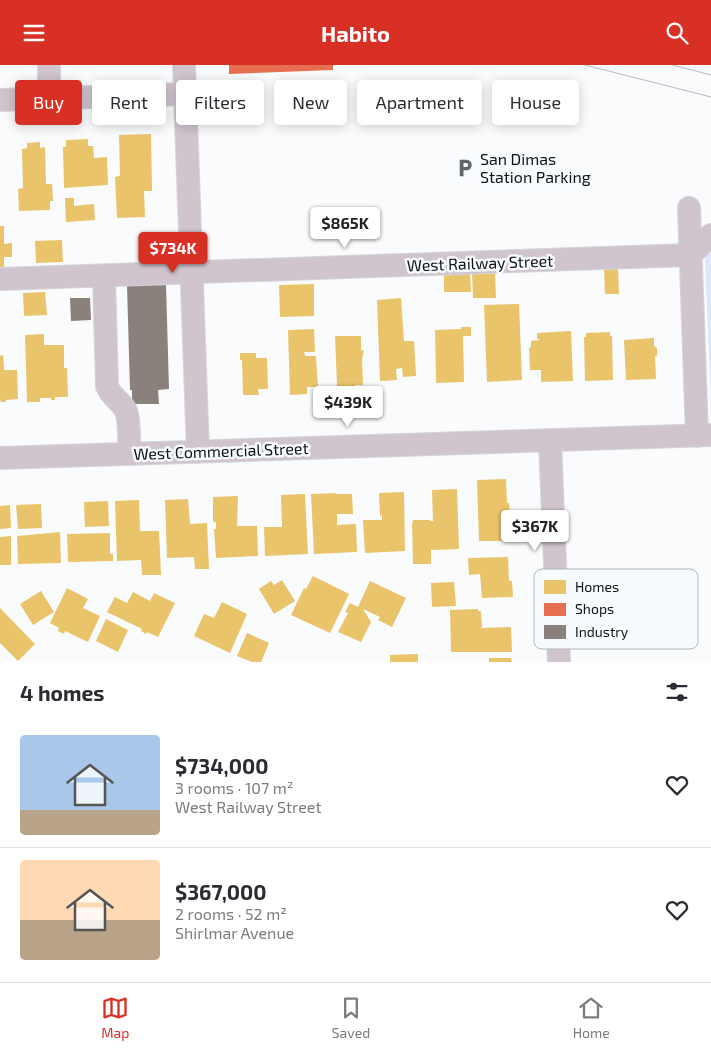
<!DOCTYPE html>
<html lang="en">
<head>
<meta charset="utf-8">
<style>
	:root { --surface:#fff; --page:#f7f7f7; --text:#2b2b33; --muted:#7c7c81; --line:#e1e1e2; --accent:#d93025 }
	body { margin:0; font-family:"Exo 2",sans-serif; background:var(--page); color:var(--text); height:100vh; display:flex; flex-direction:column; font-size:19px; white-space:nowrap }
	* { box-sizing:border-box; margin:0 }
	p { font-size:16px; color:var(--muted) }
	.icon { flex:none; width:28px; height:28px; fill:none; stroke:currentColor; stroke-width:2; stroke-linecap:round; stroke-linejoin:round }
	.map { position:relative; height:597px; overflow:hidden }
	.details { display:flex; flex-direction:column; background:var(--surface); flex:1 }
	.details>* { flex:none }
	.banner { position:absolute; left:15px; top:15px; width:681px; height:45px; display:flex; gap:10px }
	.price { position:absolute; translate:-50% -42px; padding:0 11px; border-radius:5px; background:#fff; color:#222; font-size:16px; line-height:32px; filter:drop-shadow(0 1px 2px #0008) }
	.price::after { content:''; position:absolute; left:50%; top:30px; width:15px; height:11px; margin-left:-8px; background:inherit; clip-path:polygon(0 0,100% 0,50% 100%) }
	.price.current { background:var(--accent); color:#fff }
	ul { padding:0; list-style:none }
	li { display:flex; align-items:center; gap:15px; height:125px; padding:0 20px }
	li+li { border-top:1px solid var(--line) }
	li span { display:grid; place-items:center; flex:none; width:140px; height:100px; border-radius:5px; color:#555 }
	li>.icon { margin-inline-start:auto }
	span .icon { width:60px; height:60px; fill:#fffc; stroke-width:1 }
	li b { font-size:21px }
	h2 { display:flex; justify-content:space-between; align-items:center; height:60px; padding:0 20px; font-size:21px }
	.tag { padding:0 18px; border-radius:5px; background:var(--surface); box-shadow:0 2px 12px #0003; font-size:18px; line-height:45px }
	.tag.current { background:var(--accent); color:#fff }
	header { display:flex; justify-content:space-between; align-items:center; height:65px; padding:0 20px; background:var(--accent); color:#fff; font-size:22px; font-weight:700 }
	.menu { display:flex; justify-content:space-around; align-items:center; height:70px; border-top:1px solid var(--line); background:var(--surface); font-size:14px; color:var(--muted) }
	.menu a { display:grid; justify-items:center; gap:2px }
	.menu .current { color:var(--accent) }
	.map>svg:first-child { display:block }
</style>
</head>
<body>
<header><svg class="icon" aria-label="menu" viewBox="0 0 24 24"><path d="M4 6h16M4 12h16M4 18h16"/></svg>Habito<svg class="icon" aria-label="search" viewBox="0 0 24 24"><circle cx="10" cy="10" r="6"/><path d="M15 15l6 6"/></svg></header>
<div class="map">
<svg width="711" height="597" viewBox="0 0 711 597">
	<rect width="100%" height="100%" fill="#f9fbfd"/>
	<path fill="#d9e8fb" d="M707,189H711V338L705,196Z"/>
	<path fill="#e9c46a" d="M151,69L152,126H144L145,152L117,153L115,112L120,111L119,70Z
		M88,74V81H93L94,93L107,92L108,120L64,123L63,82H66V75Z
		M40,77V83L45,82L46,119H52L53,136H50V145L19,146L18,124L23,123L22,84L27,83V78Z
		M65,133H74V141L94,139L95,155L66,157Z
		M0,161H4V179L12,178V192H4V203H0Z
		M62,175L63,197L36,198L35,176Z
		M604,203H618L619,229H605Z
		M444,207H470L471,227H444Z
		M472,208H495L496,233H473Z
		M314,219V251L280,252L279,220Z
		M45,227L47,250L24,251L23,228Z
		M401,233L404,276H414L416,311L403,312L402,303L396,304L397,315L380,316L377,235Z
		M519,239L522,315L487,317L484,240Z
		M461,262H471V271H463L464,317L436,318L435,265L461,264Z
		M314,264L315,287H304L305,291H316L318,322H307V329L290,330L288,265Z
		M571,266L573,316L541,317V305H530L529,283L531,282V276L539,275V274H537V268Z
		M610,267V271H612L613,315L585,316L584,272H586V268Z
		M44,269V280H64V303H67L68,332H55V335H51V333H40V337H27L25,270Z
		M335,271H361V285L364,286L362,293L363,320H355V324H347L346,321H337Z
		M654,273V281L657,283V290L655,292L656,314L626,315L624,275Z
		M240,288H256V293H267L268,324H258L259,330H243L242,295H240Z
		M3,290L4,305H17L18,334L6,335V337H1L0,335V291Z
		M506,414L507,438H509L510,454H504L505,476H479L477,415Z
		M457,424L459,484L431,485V499H413L412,457L413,458V455H430V456H433L432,425Z
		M404,427L405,486L365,488L363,455H382V450L380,451L379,428Z
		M336,428V429H352L353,449H337V460L356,459L357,487L314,489L311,429Z
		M305,429L308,489L265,491L264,462H282L281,430Z
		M238,431L237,461H257L258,491L216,493L214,464H216V457H213V432Z
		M188,434L190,459L207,458L209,504H195L194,492L167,493L165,435Z
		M139,435L140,466H159L161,510H142L141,495L117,496L115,436Z
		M108,436L109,461L85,462L84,437Z
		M41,439L42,463L18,464L16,440Z
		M10,440L11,463L0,464V441Z
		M60,467L61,498L18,499L17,471Z
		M110,468V489H113V496L68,497L67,469Z
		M11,471V500H0V472Z
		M508,492L509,516H512L513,532L482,533L480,509L469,510L468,493Z
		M313,511L349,529L330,568L291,550L304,523L306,524Z
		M282,515L295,536L274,549L259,524L271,516L274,520Z
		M370,516L406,533L392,562L378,555L380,552L363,544L371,557L361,577L338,567L348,548L345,547L350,538L358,542Z
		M454,517L456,541L432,542L431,518Z
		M67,523L88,534L83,543L100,551L88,577L65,566L64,569L58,566L59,563L50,558Z
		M41,526L54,547L33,560L20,539Z
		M133,527L150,536L154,528L175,538L158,572L147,567L146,569L141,566L142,564L107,547L115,532L127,538Z
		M222,537L247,549L230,588L194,571L204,549L214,553Z
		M0,543L35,579L18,596L0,578Z
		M478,544V546H481L482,562L480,563L511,562L512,587H451L450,545Z
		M106,554L128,565L118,587L96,576Z
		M247,568L269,578L261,597H252L237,591Z
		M418,589V597H390V590Z
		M489,593H511L512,597H489Z"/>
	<path fill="#e76f51" d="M229,0H333V5L229,9Z"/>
	<path fill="#8a817c" d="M166,219L169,324L158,325L159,339H132V325H130L127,220Z
		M70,233H90L91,255L71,256Z"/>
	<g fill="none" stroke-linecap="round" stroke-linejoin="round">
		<g stroke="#d5d6d7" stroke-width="24">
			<path id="minor" d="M49,0V34
				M184,0L198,387
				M0,35L185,29
				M689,143L697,371
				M104,211L107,321C111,332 121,336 126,346C130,356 129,378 129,389
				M0,214L691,190L711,170
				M550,376L559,597
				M0,393L711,370"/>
		</g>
		<use href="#minor" stroke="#d0c4ce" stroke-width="22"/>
		<path stroke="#bab6bc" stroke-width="1" d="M585,0L711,32
			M673,0L711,10"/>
	</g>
	<defs>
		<g id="parking-bare" transform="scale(1.5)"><path d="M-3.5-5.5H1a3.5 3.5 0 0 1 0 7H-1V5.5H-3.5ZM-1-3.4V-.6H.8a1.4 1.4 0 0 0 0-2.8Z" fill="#626466" stroke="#f7fbff" stroke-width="2.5" paint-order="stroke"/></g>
	</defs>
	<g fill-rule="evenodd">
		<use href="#parking-bare" x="465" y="103"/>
	</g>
	<g text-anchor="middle" stroke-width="5" stroke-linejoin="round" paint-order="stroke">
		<g font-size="16" fill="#101214" stroke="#f7fbff" text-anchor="start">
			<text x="480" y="100">San Dimas<tspan x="480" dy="18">Station Parking</tspan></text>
		</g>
		<g font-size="16" fill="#101214" stroke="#f7fbff">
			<text transform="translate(480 198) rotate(-2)" y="6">West Railway Street</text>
			<text transform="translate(221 386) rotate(-2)" y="6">West Commercial Street</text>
		</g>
	</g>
	<rect x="534" y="504" width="164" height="80" rx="8" fill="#f7fbff" stroke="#b2b5b8" stroke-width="1"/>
	<rect x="544" y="515" width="22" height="14" fill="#e9c46a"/>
	<rect x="544" y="538" width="22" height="13" fill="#e76f51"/>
	<rect x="544" y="560" width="22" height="14" fill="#8a817c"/>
	<g font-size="14" fill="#101214">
		<text x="575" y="527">Homes</text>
		<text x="575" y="549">Shops</text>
		<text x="575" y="572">Industry</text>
	</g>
</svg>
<b class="price" style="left:345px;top:184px">$865K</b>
<b class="price current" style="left:173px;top:209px">$734K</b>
<b class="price" style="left:348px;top:363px">$439K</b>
<b class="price" style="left:535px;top:487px">$367K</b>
<div class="banner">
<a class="tag current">Buy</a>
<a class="tag">Rent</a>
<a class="tag">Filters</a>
<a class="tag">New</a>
<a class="tag">Apartment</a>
<a class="tag">House</a>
</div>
</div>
<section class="details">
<h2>4 homes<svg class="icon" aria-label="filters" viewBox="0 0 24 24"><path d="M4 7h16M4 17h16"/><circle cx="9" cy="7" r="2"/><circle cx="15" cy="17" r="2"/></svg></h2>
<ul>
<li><span style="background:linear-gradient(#a9c7e8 75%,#b9a48a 0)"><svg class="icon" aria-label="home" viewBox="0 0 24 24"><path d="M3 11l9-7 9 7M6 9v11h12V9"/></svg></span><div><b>$734,000</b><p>3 rooms · 107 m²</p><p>West Railway Street</p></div><svg class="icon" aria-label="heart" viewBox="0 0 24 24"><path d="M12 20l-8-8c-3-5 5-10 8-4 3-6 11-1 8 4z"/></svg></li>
<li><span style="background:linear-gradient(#ffd9b3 60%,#b9a48a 0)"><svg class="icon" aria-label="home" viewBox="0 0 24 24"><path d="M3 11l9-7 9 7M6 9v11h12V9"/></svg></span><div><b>$367,000</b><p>2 rooms · 52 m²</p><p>Shirlmar Avenue</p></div><svg class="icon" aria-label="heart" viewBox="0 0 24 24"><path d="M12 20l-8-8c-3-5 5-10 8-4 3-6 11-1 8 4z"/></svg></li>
</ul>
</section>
<nav class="menu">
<a class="current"><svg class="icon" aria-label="map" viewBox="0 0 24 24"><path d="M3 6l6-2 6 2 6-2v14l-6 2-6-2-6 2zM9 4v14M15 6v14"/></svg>Map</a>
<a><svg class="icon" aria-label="saved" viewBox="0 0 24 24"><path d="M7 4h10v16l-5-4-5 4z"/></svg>Saved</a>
<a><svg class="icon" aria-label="home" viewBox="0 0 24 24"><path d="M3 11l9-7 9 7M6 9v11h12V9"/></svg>Home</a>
</nav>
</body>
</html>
